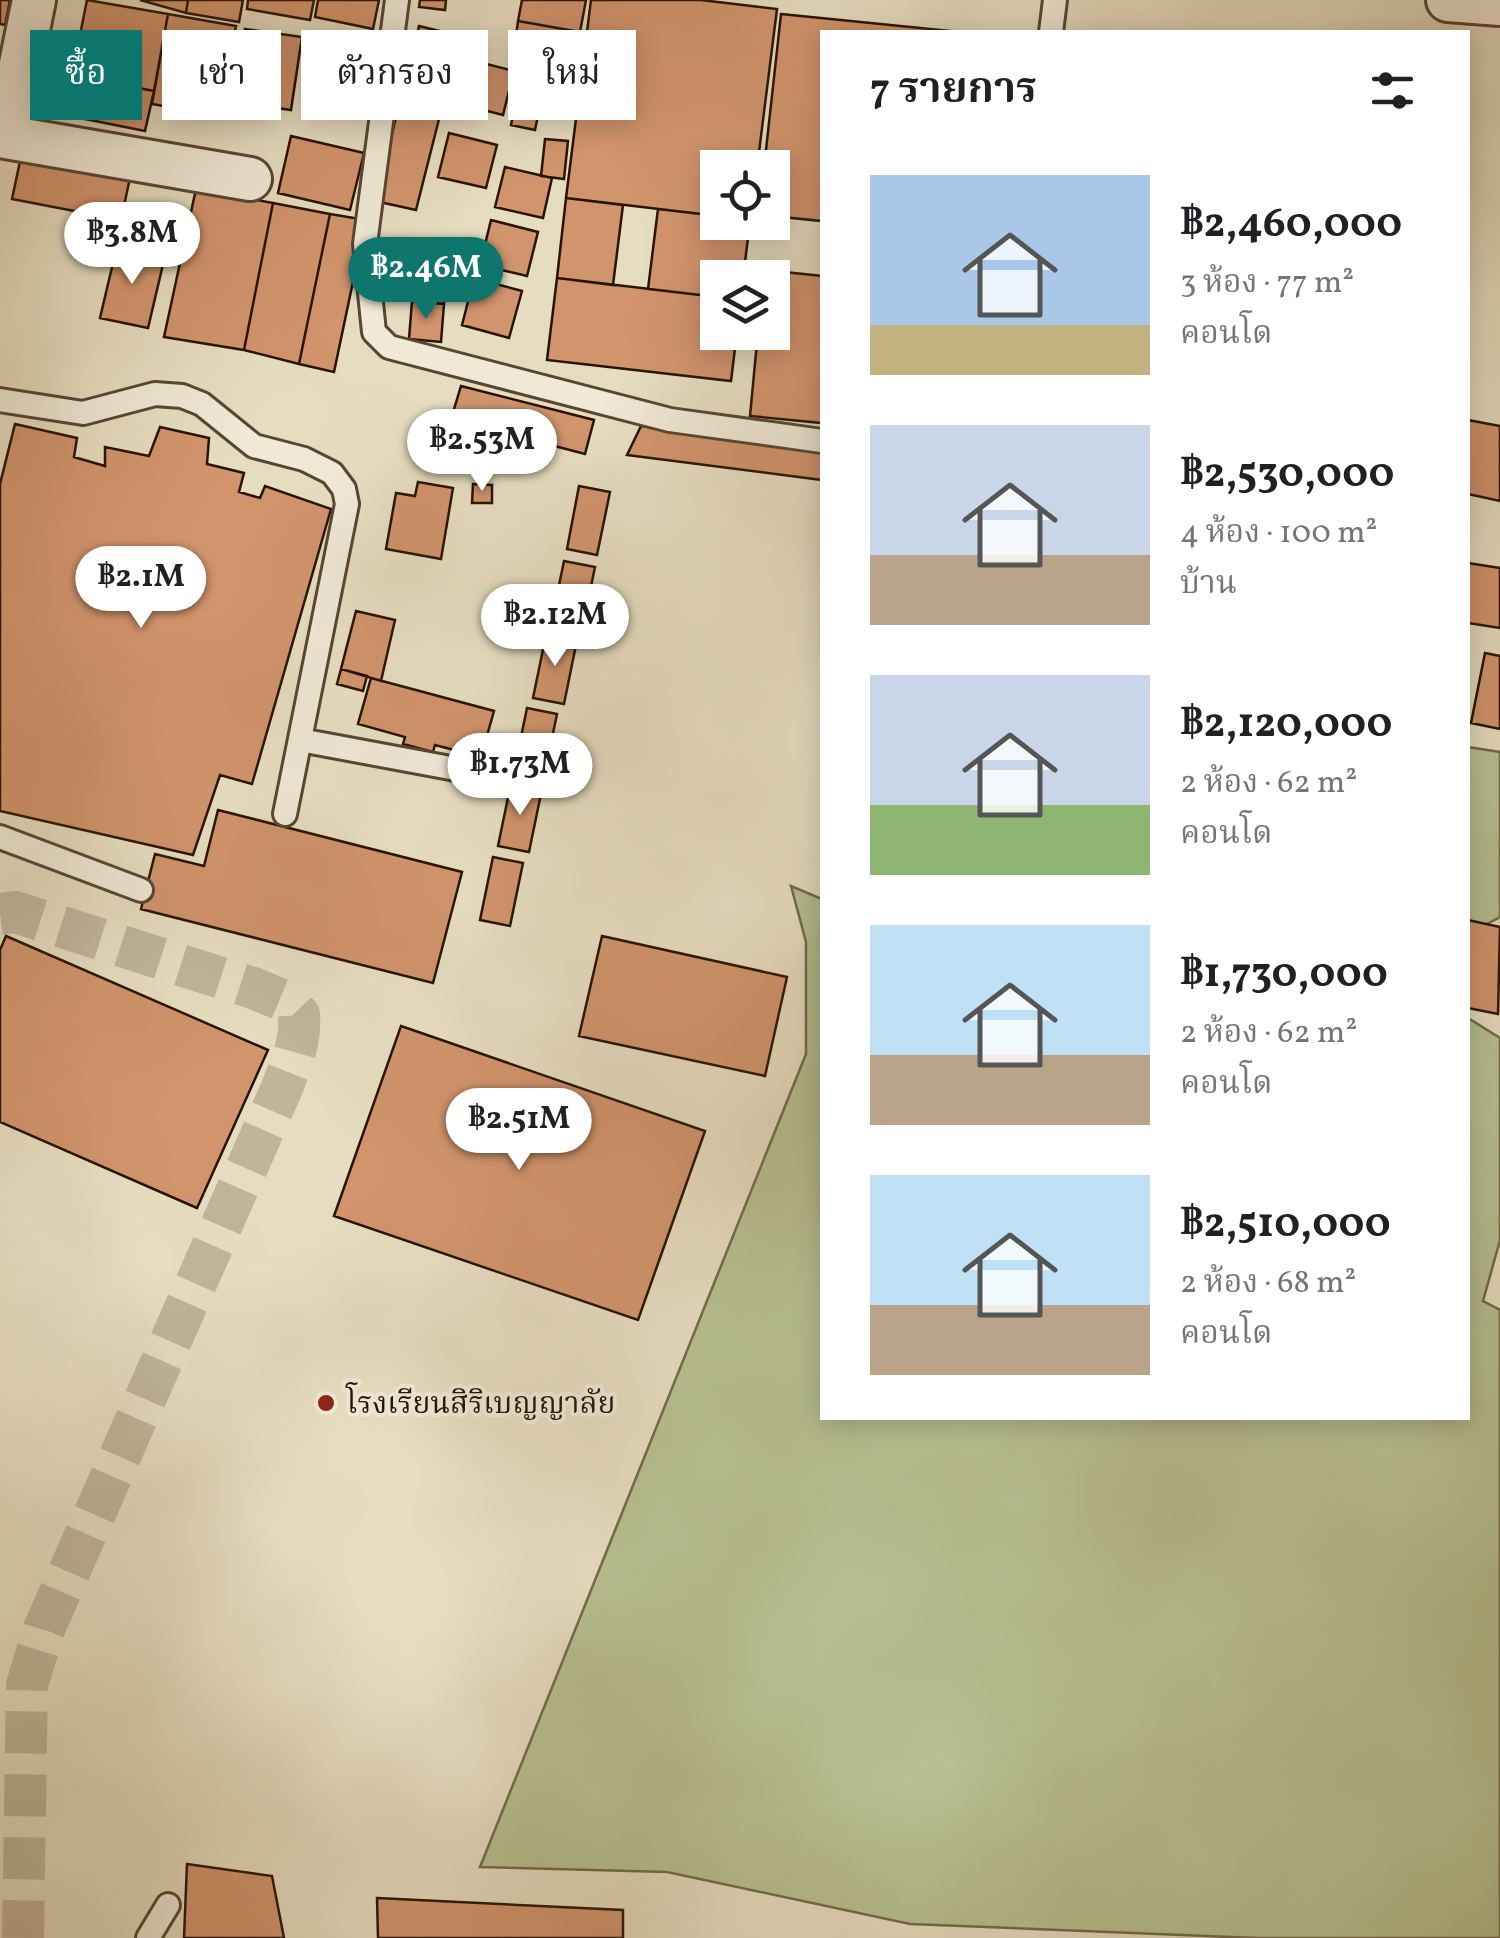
<!DOCTYPE html>
<html lang="th">
<head>
<meta charset="utf-8">
<style>
	:root { --surface:#fff; --page:#f2f2f2; --text:#202124; --muted:#757577; --accent:#0f766e }
	body { margin:0; font-family:Vollkorn,"Noto Serif Thai",serif; background:var(--page); color:var(--text); height:100vh; display:flex; flex-direction:column; font-size:38px; white-space:nowrap }
	* { box-sizing:border-box; margin:0 }
	p { font-size:32px; color:var(--muted) }
	.icon { flex:none; width:55px; height:55px; fill:none; stroke:currentColor; stroke-width:2; stroke-linecap:round; stroke-linejoin:round }
	.map { position:relative; flex:1; overflow:hidden }
	.side { position:absolute; left:820px; top:30px; width:650px; height:1390px; display:flex; flex-direction:column; background:var(--surface); border-radius:0px; box-shadow:0 5px 25px #0003 }
	.side>* { flex:none }
	.guide { position:absolute; left:30px; top:30px; width:640px; height:90px; display:flex; gap:20px }
	.buttons { position:absolute; left:700px; top:150px; display:grid; gap:20px }
	.buttons a { display:grid; place-items:center; width:90px; height:90px; border-radius:0px; background:var(--surface); box-shadow:0 5px 25px #0003; font-size:50px }
	.price { position:absolute; translate:-50% -85px; padding:0 22px; border-radius:35px; background:#fff; color:#222; font-size:32px; line-height:65px; filter:drop-shadow(0 2px 5px #0008) }
	.price::after { content:''; position:absolute; left:50%; top:60px; width:30px; height:22px; margin-left:-15px; background:inherit; clip-path:polygon(0 0,100% 0,50% 100%) }
	.price.selected { background:var(--accent); color:#fff }
	ul { padding:0; list-style:none }
	li { display:flex; align-items:center; gap:30px; height:250px; padding:0 50px }
	li span { display:grid; place-items:center; flex:none; width:280px; height:200px; border-radius:0px; color:#555 }
	li>.icon { margin-inline-start:auto }
	span .icon { width:120px; height:120px; fill:#fffc; stroke-width:1 }
	li b { font-size:42px }
	h2 { display:flex; justify-content:space-between; align-items:center; height:120px; padding:0 50px; font-size:42px }
	.chip { padding:0 35px; border-radius:0px; background:var(--surface); box-shadow:0 5px 25px #0003; font-size:35px; line-height:90px }
	.chip.selected { background:var(--accent); color:#fff }
	.map>svg:first-child { display:block }
</style>
</head>
<body>
<div class="map">
<svg width="1500" height="1938" viewBox="0 0 1500 1938">
	<rect width="100%" height="100%" fill="#e6ddc0"/>
	<filter id="stains"><feTurbulence type="fractalNoise" baseFrequency=".002" numOctaves="4"/><feColorMatrix values="0 0 0 0 .2 0 0 0 0 .09 0 0 0 0 .02 0 0 0 .5 -.17"/></filter>
	<radialGradient id="worn" r=".72"><stop offset=".6" stop-color="#630" stop-opacity="0"/><stop offset="1" stop-color="#630" stop-opacity=".3"/></radialGradient>
	<path fill="#b7c091" stroke="#706a4a" stroke-width="2.5" d="M1468,747L1500,752V917L1468,934Z
		M791,886L822,899V1418H1468V1018L1500,1038V1240L1483,1301L1500,1310V1938H1256L910,1924L667,1872L480,1867L806,1054V942Z"/>
	<path fill="#d1946d" stroke="#281404" stroke-width="2.5" d="M0,0H10L5,25L0,24Z
		M87,0L168,14L154,91L72,75Z
		M140,0H188L186,13Z
		M188,0H243L239,22L186,13Z
		M248,0H314L310,20L247,9Z
		M318,0H379L373,29L315,17Z
		M420,0H446L445,10L419,7Z
		M522,0H586L580,32L518,21Z
		M591,0H701L777,9L757,168H718V216L566,198Z
		M168,14L236,26L219,116L152,104Z
		M781,14L960,32H822V221L772,216V168H764Z
		M518,21L580,32L576,54L515,43Z
		M419,26L460,36L416,210L375,201Z
		M245,29L302,37L291,110L270,107L268,118L231,113Z
		M525,56L553,63L546,97L518,91Z
		M467,59L514,71L503,115L456,103Z
		M553,63H576L574,104L552,103Z
		M38,69L154,91L145,131L30,108Z
		M516,101L540,106L535,130L511,125Z
		M449,133L497,145L486,188L438,177Z
		M291,136L364,153L350,210L278,193Z
		M545,139L568,141L564,179L541,176Z
		M22,152L131,173L121,220L12,199Z
		M505,167L552,178L543,218L495,207Z
		M196,189L273,203L244,350L164,337Z
		M566,198L623,205L613,285L557,278Z
		M273,203L330,214L299,364L244,350Z
		M658,209L718,216V222H750L743,278H718V297L648,289Z
		M330,214L366,220L334,372L299,364Z
		M491,220L538,232L527,276L480,265Z
		M117,246L165,256L148,328L100,318Z
		M417,253L449,256L444,304L412,301Z
		M765,270L822,276V423L750,416L758,332H772V278H764Z
		M474,278L522,291L509,338L462,325Z
		M557,278L718,297V332H737L731,381L547,360Z
		M412,301L444,304L441,342L409,339Z
		M461,386L594,420L585,454L451,419Z
		M1468,420L1500,426V501L1468,494Z
		M15,424L77,438L74,457L105,466V447L149,456L160,427L209,438L207,464L244,473L239,492L260,498L265,486L331,509L252,784L220,775L193,855L0,811V484Z
		M641,426L822,450V480L627,455Z
		M418,482L453,488L441,559L386,549L396,493L415,496Z
		M473,484L492,485V503H472Z
		M579,486L610,492L597,555L567,549Z
		M564,561L595,567L582,630L551,624Z
		M1468,563L1500,568V628L1468,623Z
		M356,611L395,620L381,681L341,669Z
		M546,635L577,640L564,704L533,698Z
		M1485,653L1500,656V729L1471,723Z
		M341,669L367,676L363,691L337,684Z
		M371,678L494,711L481,757L435,745L433,752L403,744L405,737L358,724Z
		M527,708L557,714L544,777L514,771Z
		M511,783L542,789L529,852L498,846Z
		M218,810L462,872L433,983L141,909L155,854L204,866Z
		M493,857L523,863L510,926L480,920Z
		M1468,920L1500,927L1498,1014L1468,1008Z
		M6,936L268,1050L197,1208L0,1122V950Z
		M602,936L787,977L765,1076L579,1036Z
		M401,1026L705,1131L638,1320L334,1216Z
		M187,1864L272,1876L284,1938H184Z
		M377,1898L623,1910V1938H378Z"/>
	<g fill="none" stroke-linecap="round" stroke-linejoin="round">
		<path stroke="#c0b59a" stroke-width="42" stroke-dasharray="42 21" stroke-linecap="butt" d="M0,914L15,912L253,988L287,1002L299,1015C301,1043 291,1064 281,1090L44,1629L27,1685L23,1938"/>
		<g stroke="#584633" stroke-width="28">
			<path id="lane" d="M397,0L365,244L374,332L389,347L670,420L822,441
				M1051,32L1055,0
				M0,400L83,413L155,394L182,396L202,404L254,446L304,459L332,473L344,489L347,504L285,814
				M300,740L472,772
				M0,837L141,890
				M148,1938L168,1905"/>
		</g>
		<g stroke="#584633" stroke-width="48">
			<path id="street" d="M1448,0L1500,4
				M0,136L6,137L34,0
				M6,137L250,179"/>
		</g>
		<use href="#lane" stroke="#efe9d6" stroke-width="22"/>
		<use href="#street" stroke="#efe9d6" stroke-width="42"/>
	</g>
	<circle fill="#8f2418" stroke="#efe9d6" stroke-width="4" cx="326" cy="1403" r="10"/>
	<g text-anchor="middle" stroke-width="8" stroke-linejoin="round" paint-order="stroke">
		<g font-size="30" fill="#281404" stroke="#efe9d6" text-anchor="start">
			<text x="346" y="1413">โรงเรียนสิริเบญญาลัย</text>
		</g>
	</g>
	<rect width="100%" height="100%" filter="url(#stains)"/>
	<rect width="100%" height="100%" fill="url(#worn)"/>
</svg>
<div class="buttons">
<a><svg class="icon" aria-label="locate" viewBox="0 0 24 24"><circle cx="12" cy="12" r="6"/><path d="M12 2v4M12 18v4M2 12h4M18 12h4"/></svg></a>
<a><svg class="icon" aria-label="layers" viewBox="0 0 24 24"><path d="M12 4l9 5-9 5-9-5zM3 14l9 5 9-5"/></svg></a>
</div>
<b class="price" style="left:132px;top:287px">฿3.8M</b>
<b class="price selected" style="left:426px;top:322px">฿2.46M</b>
<b class="price" style="left:482px;top:494px">฿2.53M</b>
<b class="price" style="left:141px;top:631px">฿2.1M</b>
<b class="price" style="left:555px;top:669px">฿2.12M</b>
<b class="price" style="left:520px;top:818px">฿1.73M</b>
<b class="price" style="left:519px;top:1173px">฿2.51M</b>
<div class="guide">
<a class="chip selected">ซื้อ</a>
<a class="chip">เช่า</a>
<a class="chip">ตัวกรอง</a>
<a class="chip">ใหม่</a>
</div>
<section class="side">
<h2>7 รายการ<svg class="icon" aria-label="filters" viewBox="0 0 24 24"><path d="M4 7h16M4 17h16"/><circle cx="9" cy="7" r="2"/><circle cx="15" cy="17" r="2"/></svg></h2>
<ul>
<li><span style="background:linear-gradient(#a9c7e8 75%,#c2b280 0)"><svg class="icon" aria-label="home" viewBox="0 0 24 24"><path d="M3 11l9-7 9 7M6 9v11h12V9"/></svg></span><div><b>฿2,460,000</b><p>3 ห้อง · 77 m²</p><p>คอนโด</p></div></li>
<li><span style="background:linear-gradient(#c9d6e8 65%,#b9a48a 0)"><svg class="icon" aria-label="home" viewBox="0 0 24 24"><path d="M3 11l9-7 9 7M6 9v11h12V9"/></svg></span><div><b>฿2,530,000</b><p>4 ห้อง · 100 m²</p><p>บ้าน</p></div></li>
<li><span style="background:linear-gradient(#c9d6e8 65%,#8fb573 0)"><svg class="icon" aria-label="home" viewBox="0 0 24 24"><path d="M3 11l9-7 9 7M6 9v11h12V9"/></svg></span><div><b>฿2,120,000</b><p>2 ห้อง · 62 m²</p><p>คอนโด</p></div></li>
<li><span style="background:linear-gradient(#bfe0f5 65%,#b9a48a 0)"><svg class="icon" aria-label="home" viewBox="0 0 24 24"><path d="M3 11l9-7 9 7M6 9v11h12V9"/></svg></span><div><b>฿1,730,000</b><p>2 ห้อง · 62 m²</p><p>คอนโด</p></div></li>
<li><span style="background:linear-gradient(#bfe0f5 65%,#b9a48a 0)"><svg class="icon" aria-label="home" viewBox="0 0 24 24"><path d="M3 11l9-7 9 7M6 9v11h12V9"/></svg></span><div><b>฿2,510,000</b><p>2 ห้อง · 68 m²</p><p>คอนโด</p></div></li>
</ul>
</section>
</div>
</body>
</html>
